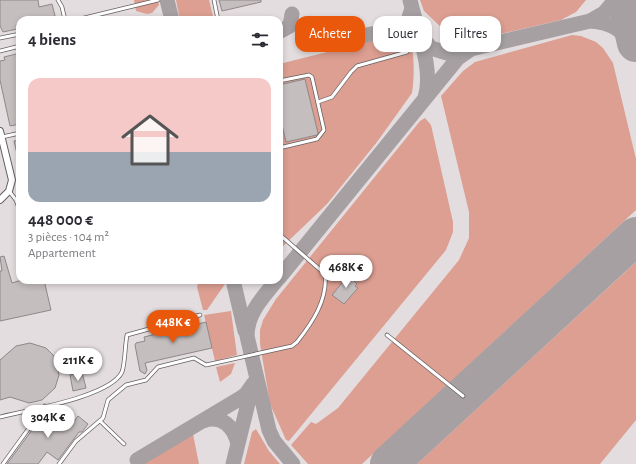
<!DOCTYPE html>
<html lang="fr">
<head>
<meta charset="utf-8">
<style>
	:root { --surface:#fff; --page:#f7f7f7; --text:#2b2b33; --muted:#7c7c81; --line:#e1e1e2; --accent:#ea580c }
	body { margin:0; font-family:"Alegreya Sans",sans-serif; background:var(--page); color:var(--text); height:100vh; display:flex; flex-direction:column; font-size:15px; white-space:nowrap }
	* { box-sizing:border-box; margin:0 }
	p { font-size:13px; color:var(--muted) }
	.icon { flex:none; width:22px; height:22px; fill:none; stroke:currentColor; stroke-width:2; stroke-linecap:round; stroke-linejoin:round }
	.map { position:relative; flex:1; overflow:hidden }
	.side { position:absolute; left:16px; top:16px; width:267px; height:268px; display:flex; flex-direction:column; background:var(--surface); border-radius:12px; box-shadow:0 2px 6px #0003 }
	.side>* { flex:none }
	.guide { position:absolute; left:295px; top:16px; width:281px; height:36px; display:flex; gap:8px }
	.price { position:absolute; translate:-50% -34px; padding:0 9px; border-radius:14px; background:#fff; color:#222; font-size:13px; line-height:26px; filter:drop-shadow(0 1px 2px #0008) }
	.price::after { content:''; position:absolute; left:50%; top:24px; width:12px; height:9px; margin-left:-6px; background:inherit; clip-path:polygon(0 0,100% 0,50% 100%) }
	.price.on { background:var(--accent); color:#fff }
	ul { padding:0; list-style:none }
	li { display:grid; align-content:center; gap:8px; height:212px; padding:0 12px }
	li+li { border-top:1px solid var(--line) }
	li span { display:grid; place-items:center; height:124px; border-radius:12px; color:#555 }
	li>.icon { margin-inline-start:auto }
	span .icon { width:72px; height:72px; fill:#fffc; stroke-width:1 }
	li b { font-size:17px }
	h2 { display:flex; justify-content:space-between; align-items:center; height:48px; padding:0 12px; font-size:17px }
	.pill { padding:0 14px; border-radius:12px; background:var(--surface); box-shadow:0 2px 6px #0003; font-size:14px; line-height:36px }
	.pill.on { background:var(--accent); color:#fff }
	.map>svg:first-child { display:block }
</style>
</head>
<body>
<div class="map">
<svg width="636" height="464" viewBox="0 0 636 464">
	<rect width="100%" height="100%" fill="#e4dddf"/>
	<path fill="#dc9f92" d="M134,0H158L159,5L152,13L147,14L136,11Z
		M176,0H209L214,20H180Z
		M420,0H586L576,12L561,20L478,39L462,37L445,31L424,11Z
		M396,35C400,35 404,35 407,38C416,45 414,82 412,93L377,142L327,204L279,250V64Z
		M572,35L581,36L596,42L603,48L613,63L636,159V210L362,464H308L291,445L311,422L316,424L338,408L459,260L469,238V212L441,96L463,71L475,62Z
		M425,118L431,125L453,222V232L446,250L289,441L286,440L270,404L260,344V330L263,320L276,299L420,121Z
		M636,262V420L600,464H417Z
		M199,280H224L225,284L207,310H203L197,287Z
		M231,311L237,355L215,361L204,315Z
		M235,363L231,374L220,382L216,367Z
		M256,429L269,451L280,464H244L252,432Z
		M193,434L199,464H141Z"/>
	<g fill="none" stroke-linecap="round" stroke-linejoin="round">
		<path stroke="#a6a0a2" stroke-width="15" d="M167,0L172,20
			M410,0C417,30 434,69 425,98
			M590,21C612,22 626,32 636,51
			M279,32L290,26L292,14
			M419,34L431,48L447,53L471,49L590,21L604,13L615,0
			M357,37L399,28L408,21L412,8
			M279,278L458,58L471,49
			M233,280L245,331
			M277,280C263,297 247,313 247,336L269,430L274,441L293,464
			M203,421C222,414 234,427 238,444
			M137,460L239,399L246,394L253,384
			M233,464L252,387"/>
		<path stroke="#a6a0a2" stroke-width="38" d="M626,0L636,43
			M389,464L636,236"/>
	</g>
	<path fill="#c5bebe" stroke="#8f8888" d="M0,0H38L39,7L52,4L55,16L39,20H20V24L16,25L17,29L3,32L0,26Z
		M219,0H261V2L222,11Z
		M20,53V124L10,126L0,80V61L5,60L4,57Z
		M305,79L318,133L317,135L286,142L279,112V85Z
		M20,140V158H18L14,141Z
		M4,256L12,283L22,280H44L51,310L0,321V271H2L0,257Z
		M351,272L356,276L353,280L357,284L355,286L358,288L344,304L332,295Z
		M206,322L212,348L145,363L147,370L145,374L140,371L135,345L136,343L145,341L144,337Z
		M30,343L46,348L56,358L59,375L55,388L42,400L29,403L10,397L0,400V360L16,346Z
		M82,372L86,388L73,391L70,375Z
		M51,413L56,417L59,413L73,423L78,416L88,424L82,432H79L58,460L47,452L38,464H7L43,415Z"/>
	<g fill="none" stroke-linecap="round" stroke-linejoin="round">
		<g stroke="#666062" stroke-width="4.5">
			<path id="lane" d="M58,0L62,7L65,20
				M214,0L218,20
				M76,20L158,0
				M0,38L20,34
				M0,51L20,46
				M279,81L309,75L312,77L324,130L317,139L279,148
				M318,102L332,97L351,72L357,66L407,52
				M2,137L20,133
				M9,191L16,200L20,211
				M387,335L463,396
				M0,417C27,410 110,397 122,372C125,364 125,345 127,335L200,315
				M100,421L124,444
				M3,464L45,406
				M59,464L76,441L103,418L108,400L126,385L146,380L158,367L194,358L206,365L292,346L297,342C312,323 328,300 325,274L279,234"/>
		</g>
		<g stroke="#666062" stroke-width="8">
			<path id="street" d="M0,131L12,180L9,191L0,200"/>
		</g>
		<use href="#lane" stroke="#fff" stroke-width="3"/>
		<use href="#street" stroke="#fff" stroke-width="6"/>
	</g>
</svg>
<b class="price" style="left:346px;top:289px">468K €</b>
<b class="price on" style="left:173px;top:344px">448K €</b>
<b class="price" style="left:78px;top:382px">211K €</b>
<b class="price" style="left:48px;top:439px">304K €</b>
<div class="guide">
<a class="pill on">Acheter</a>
<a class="pill">Louer</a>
<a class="pill">Filtres</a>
</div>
<section class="side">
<h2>4 biens<svg class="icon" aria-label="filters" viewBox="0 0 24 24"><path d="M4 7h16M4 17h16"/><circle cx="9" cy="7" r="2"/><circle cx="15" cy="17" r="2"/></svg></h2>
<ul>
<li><span style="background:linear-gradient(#f6c9c9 60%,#9aa5b1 0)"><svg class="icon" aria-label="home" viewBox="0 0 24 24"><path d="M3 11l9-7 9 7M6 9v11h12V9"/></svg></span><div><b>448 000 €</b><p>3 pièces · 104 m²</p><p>Appartement</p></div></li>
</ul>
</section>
</div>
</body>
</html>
